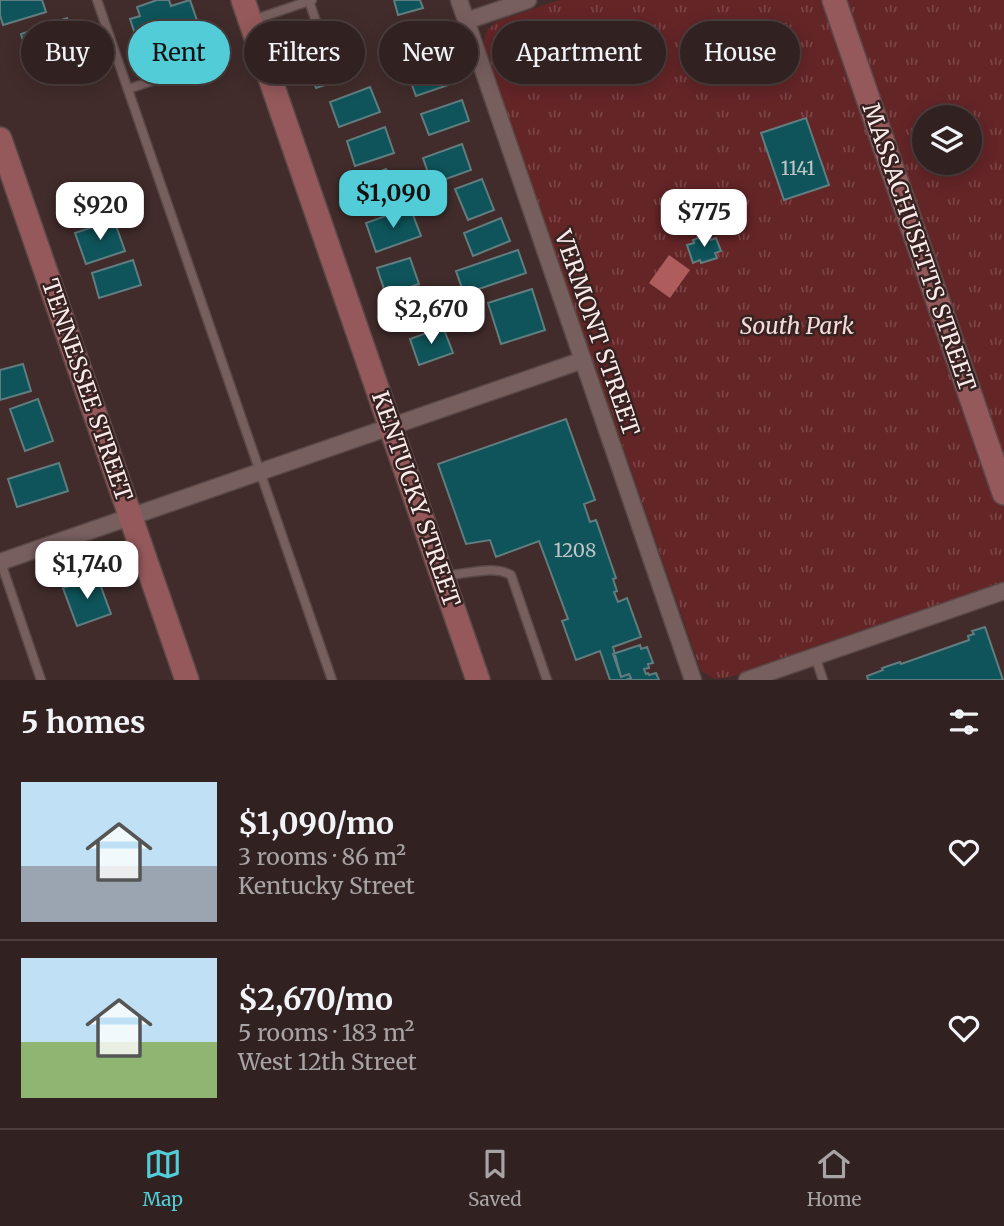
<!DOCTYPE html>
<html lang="en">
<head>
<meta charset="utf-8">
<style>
	:root { --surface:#312120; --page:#3d2e2d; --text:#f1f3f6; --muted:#a8a3a5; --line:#4c3e3e; --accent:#52ccd6 }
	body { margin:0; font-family:Merriweather,serif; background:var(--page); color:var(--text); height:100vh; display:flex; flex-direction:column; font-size:26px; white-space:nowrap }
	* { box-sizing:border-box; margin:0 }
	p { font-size:23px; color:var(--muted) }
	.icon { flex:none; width:38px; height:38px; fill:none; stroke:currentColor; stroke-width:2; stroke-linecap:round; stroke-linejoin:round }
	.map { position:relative; height:680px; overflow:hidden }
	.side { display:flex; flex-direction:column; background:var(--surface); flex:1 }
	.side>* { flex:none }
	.hud { position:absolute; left:21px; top:21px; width:962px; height:63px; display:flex; gap:14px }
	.buttons { position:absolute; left:912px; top:105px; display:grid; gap:14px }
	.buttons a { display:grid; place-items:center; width:70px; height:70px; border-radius:50%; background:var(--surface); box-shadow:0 4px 18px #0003,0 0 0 2px var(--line); font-size:35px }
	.price { position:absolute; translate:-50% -60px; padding:0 16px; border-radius:14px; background:#fff; color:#222; font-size:23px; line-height:46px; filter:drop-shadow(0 2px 4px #0008) }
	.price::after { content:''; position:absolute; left:50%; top:42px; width:21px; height:16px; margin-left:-10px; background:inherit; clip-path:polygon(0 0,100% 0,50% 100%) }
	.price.current { background:var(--accent); color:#111 }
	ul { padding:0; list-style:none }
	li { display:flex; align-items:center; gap:21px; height:175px; padding:0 21px }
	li+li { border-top:2px solid var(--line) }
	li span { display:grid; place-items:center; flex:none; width:196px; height:140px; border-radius:0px; color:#555 }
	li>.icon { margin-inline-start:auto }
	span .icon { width:84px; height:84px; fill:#fffc; stroke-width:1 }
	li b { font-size:30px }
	h2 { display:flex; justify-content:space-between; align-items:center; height:84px; padding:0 21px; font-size:30px }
	.tag { padding:0 24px; border-radius:32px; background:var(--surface); box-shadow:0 4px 18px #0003,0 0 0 2px var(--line); font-size:24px; line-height:63px }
	.tag.current { background:var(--accent); color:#111 }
	.tab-bar { display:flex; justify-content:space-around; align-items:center; height:98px; border-top:2px solid var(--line); background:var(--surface); font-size:19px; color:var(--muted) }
	.tab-bar a { display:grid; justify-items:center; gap:4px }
	.tab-bar .current { color:var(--accent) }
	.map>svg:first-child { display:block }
</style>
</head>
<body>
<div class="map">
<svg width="1004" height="680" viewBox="0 0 1004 680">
	<defs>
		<pattern id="park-tufts" width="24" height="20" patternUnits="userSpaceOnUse" patternTransform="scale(1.75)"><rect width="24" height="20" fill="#642527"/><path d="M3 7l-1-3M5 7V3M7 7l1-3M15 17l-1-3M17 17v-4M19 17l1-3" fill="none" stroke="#7b4546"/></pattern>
	</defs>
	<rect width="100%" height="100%" fill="#412c2b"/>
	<path fill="url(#park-tufts)" fill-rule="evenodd" d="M559,0H1004V583L730,677L714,679L701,671L484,47L485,33L496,22ZM924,117H970V163H924Z"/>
	<path fill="#af5c5c" d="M669,255L690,270L670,298L649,283Z"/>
	<path fill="#0e545a" stroke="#627d7f" stroke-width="2" d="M0,0H42L46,12L3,25L0,15Z
		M157,0H169L171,6L190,0L202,35L183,41L185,47L154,58L152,52L142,55L130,19L140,16L137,7Z
		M394,0H420L423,8L398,15Z
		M67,18L74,41L28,56L21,34Z
		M430,32L438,56L405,67L397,43Z
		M348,54L355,75L316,88L309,68Z
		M441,63L448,85L416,96L408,74Z
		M370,87L380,112L339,127L330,102Z
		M462,100L469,121L429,135L421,114Z
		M806,118L829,185L784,200L761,133Z
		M385,127L394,153L355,166L347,141Z
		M462,144L471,170L432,184L423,158Z
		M386,169L395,191L360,204L352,182Z
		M482,179L494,210L468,220L455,189Z
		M410,207L421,236L376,252L366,223Z
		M501,218L510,241L473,256L464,233Z
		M114,220L125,251L86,264L75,233Z
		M709,234L711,240L716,238L721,251L715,253L717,258L701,263L700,260L693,263L687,245L694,243L693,240Z
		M518,250L526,273L464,294L456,271Z
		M410,258L419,284L386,295L377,268Z
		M133,260L141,285L99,298L92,273Z
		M420,289L428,314L398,323L391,298Z
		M532,289L545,330L501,344L488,303Z
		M443,327L453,353L419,365L410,339Z
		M23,364L31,391L0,400V370Z
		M38,399L53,441L25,451L10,409Z
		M566,419L595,500L584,504L590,522L596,520L616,578L613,579L617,591L614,592L618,602L627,598L641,637L613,647L621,677L629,674L631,678L626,680H610L600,651L576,660L562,621L568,619L539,541L496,557L490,540L466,544L438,464Z
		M59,463L68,491L17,507L8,479Z
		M97,576L111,614L77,626L63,588Z
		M985,627L1003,680H868L867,676L883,670L882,668L900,662L901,664L969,640L968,636L974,634L972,631Z
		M640,645L641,649L647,647L653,663L648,664L649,668L644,669L646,674L648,673L649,675L656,673L659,680H626L631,678L629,674L621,677L613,654Z"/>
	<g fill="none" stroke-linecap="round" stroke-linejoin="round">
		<g stroke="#594847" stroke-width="11">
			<path id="service" d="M97,0L332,680
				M309,1L324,45
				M253,20L312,0
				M128,89L212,61
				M0,560L41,680
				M444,576C465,574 493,565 511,575L547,680
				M815,656L823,680"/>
		</g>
		<g stroke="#594847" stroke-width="19">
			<path id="minor" d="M459,0L693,680
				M466,21L528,0
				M0,562L583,360
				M747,680L1004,591"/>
		</g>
		<g stroke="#594847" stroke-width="26">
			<path id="secondary" d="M243,0L478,680
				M834,0L1004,493
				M0,139L187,680"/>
		</g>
		<use href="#service" stroke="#775f5e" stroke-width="8"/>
		<use href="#minor" stroke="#775f5e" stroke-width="16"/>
		<use href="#secondary" stroke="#95595b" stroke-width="23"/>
	</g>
	<g text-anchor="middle" stroke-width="5" stroke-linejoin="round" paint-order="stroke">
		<g font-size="19" fill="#bec5c6">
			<text x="798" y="175">1141</text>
			<text x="575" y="557">1208</text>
		</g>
		<g font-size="23" fill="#f9ebea" stroke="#362221">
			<text transform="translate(919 247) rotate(71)" y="8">MASSACHUSETTS STREET</text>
			<text transform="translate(597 333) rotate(71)" y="8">VERMONT STREET</text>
			<text transform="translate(87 390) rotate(71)" y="8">TENNESSEE STREET</text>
			<text transform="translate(416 499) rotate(71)" y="8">KENTUCKY STREET</text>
		</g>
		<g font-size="23" font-style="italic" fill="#f4dbda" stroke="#362221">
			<text x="797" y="334">South Park</text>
		</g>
	</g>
</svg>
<div class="buttons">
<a><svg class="icon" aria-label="layers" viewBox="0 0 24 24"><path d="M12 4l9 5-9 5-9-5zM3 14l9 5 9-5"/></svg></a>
</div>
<b class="price current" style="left:393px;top:230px">$1,090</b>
<b class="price" style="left:100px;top:242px">$920</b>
<b class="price" style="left:704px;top:249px">$775</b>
<b class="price" style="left:431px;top:346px">$2,670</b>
<b class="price" style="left:87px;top:601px">$1,740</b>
<div class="hud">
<a class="tag">Buy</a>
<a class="tag current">Rent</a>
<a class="tag">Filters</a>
<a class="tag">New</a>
<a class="tag">Apartment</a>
<a class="tag">House</a>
</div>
</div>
<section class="side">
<h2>5 homes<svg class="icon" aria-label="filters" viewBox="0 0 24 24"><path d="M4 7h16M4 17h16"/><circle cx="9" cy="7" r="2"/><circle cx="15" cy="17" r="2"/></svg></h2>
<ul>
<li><span style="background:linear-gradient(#bfe0f5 60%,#9aa5b1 0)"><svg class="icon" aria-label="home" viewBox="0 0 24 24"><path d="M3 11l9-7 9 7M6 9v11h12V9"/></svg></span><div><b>$1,090/mo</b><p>3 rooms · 86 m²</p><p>Kentucky Street</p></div><svg class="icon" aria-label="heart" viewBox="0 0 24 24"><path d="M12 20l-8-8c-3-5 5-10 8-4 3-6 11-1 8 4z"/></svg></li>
<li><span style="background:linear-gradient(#bfe0f5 60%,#8fb573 0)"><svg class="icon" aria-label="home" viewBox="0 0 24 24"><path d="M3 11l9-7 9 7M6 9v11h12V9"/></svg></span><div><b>$2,670/mo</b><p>5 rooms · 183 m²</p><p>West 12th Street</p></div><svg class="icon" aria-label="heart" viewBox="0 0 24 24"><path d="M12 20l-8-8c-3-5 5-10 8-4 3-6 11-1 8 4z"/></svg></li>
</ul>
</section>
<nav class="tab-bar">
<a class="current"><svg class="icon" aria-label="map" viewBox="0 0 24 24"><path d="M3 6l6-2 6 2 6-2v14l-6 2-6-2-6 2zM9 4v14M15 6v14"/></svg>Map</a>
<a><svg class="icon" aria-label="saved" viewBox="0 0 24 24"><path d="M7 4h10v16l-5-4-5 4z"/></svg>Saved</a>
<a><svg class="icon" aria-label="home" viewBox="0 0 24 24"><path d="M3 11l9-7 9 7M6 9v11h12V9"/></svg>Home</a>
</nav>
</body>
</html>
